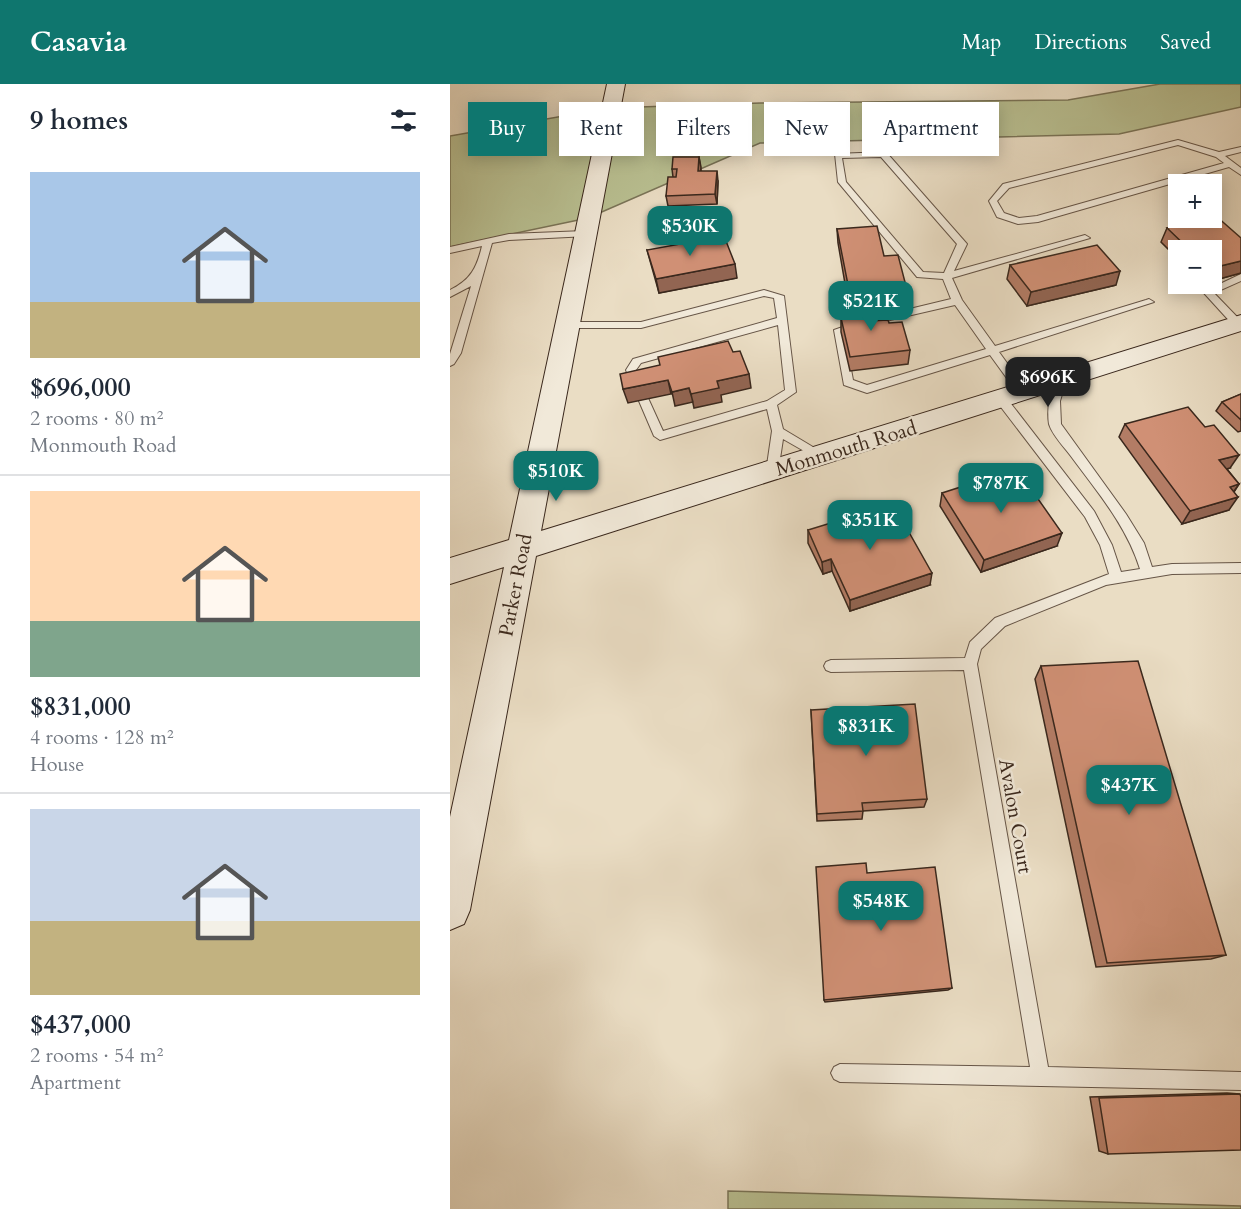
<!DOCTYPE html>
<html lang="en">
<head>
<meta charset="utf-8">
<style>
	:root { --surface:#fff; --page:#f2f2f3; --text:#1f2937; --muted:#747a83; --line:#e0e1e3; --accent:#0f766e }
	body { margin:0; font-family:Cardo,serif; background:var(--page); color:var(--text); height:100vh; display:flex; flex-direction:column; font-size:22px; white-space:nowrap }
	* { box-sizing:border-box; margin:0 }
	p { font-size:20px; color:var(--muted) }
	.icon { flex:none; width:33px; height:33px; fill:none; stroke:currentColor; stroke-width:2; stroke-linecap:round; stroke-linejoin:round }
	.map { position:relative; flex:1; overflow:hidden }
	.panel { display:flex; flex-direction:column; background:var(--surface); width:450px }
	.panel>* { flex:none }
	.hud { position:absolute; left:18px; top:18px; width:570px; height:54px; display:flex; gap:12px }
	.fabs { position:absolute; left:718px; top:90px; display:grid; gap:12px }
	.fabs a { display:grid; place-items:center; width:54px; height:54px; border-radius:0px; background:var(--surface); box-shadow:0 3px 15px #0003; font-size:30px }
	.price { position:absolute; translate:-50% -51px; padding:0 14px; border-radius:12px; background:var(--accent); color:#fff; font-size:20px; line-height:39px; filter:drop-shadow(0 2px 3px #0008) }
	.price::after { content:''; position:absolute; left:50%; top:36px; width:18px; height:14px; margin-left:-9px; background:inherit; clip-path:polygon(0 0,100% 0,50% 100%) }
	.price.active { background:#222; color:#fff }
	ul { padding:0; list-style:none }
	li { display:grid; align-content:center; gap:12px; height:318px; padding:0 30px }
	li+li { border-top:2px solid var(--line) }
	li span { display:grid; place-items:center; height:186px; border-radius:0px; color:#555 }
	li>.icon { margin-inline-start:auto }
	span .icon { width:108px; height:108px; fill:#fffc; stroke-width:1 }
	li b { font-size:26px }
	h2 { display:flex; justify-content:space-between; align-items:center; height:72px; padding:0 30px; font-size:26px }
	.pill { padding:0 21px; border-radius:0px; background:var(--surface); box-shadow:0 3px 15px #0003; font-size:21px; line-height:54px }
	.pill.active { background:var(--accent); color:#fff }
	header { display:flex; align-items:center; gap:36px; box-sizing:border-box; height:84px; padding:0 30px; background:var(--accent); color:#fff }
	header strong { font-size:28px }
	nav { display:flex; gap:33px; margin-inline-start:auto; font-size:21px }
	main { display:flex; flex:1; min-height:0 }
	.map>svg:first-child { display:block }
</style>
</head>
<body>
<header>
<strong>Casavia</strong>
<nav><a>Map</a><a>Directions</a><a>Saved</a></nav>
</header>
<main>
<section class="panel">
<h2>9 homes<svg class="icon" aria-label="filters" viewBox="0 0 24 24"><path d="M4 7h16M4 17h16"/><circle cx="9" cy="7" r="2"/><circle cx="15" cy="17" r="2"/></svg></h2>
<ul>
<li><span style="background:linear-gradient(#a9c7e8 70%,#c2b280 0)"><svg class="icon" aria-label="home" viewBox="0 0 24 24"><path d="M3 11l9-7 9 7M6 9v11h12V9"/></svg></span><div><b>$696,000</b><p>2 rooms · 80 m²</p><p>Monmouth Road</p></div></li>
<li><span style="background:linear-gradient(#ffd9b3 70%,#7fa58c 0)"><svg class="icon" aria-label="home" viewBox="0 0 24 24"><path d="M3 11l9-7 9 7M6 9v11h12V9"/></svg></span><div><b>$831,000</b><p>4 rooms · 128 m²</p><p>House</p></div></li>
<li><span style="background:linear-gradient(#c9d6e8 60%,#c2b280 0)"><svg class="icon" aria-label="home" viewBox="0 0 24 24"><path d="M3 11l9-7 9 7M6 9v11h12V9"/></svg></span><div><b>$437,000</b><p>2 rooms · 54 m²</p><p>Apartment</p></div></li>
</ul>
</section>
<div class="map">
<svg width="791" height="1125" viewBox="0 0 791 1125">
	<rect width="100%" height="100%" fill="#eaddc4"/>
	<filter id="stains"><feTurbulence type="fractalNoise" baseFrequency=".00333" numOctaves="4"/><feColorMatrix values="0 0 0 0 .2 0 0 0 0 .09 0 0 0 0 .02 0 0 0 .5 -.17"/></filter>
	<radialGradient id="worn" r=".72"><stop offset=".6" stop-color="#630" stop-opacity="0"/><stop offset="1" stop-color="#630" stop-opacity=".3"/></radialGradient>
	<path fill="#b9c092" stroke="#7a7458" stroke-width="1.5" d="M710,0H791V23L669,50L310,59L138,134L0,163V52L159,24L311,19L618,16Z
		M278,1107L791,1122V1125H278Z"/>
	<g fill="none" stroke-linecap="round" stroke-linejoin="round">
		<g stroke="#665547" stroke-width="2">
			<path id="lane" d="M728,56L769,68L791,63V68L775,72L791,84V91L779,83L588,138L568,140L547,133L539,117L553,100ZM728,61L766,73L774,79L587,132L569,134L554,129L547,117L559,104Z
				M436,68L517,160L504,187L635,151L640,154L502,194L512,216L545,262L696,216L699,215L704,218L549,268L578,308L573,312L569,311L540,271L417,309L394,301L384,246L404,239L409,242L408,244L394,248L403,296L417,301L536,265L505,221L414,242L409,239L414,236L501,215L493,195L467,193L388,98L385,70ZM431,73L507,160L494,189L473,188L396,98L392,74Z
				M135,147L138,148V152L59,156L42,159L11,269L4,280L0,282V270L21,202L0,213V206C21,196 27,183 32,162L0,169V163L59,150Z
				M791,190V197L764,209L791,237V242H784L753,208Z
				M314,206L334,212L346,308L327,321L333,345L378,372L376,375H368L333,355L328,388L322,392L316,388L322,347L317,325L210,356L204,352L189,317L190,314H198L213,347L317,317L335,306L328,241L191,279L186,286L192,302L191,305H183L176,286L183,275L327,234L324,214L314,212L191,244H117L112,241L117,238H191Z
				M611,293L616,297L610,317L611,340L676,430L694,459L702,483L722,480L791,479V489L722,490L656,501L555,542L531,565L527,580L598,983L791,988V1006L390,998L384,995L381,989L384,983L390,980L580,983L514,586L381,588L376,586L374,582L376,578L381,576L515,574L520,558L545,534L659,490L650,461L635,433L547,318V312H555L644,427L662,461L671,488L690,485C677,443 649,410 623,375C616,365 602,351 599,340C597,329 599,298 611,293Z"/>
		</g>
		<g stroke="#3a281d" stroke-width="2">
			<path id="secondary" d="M157,0H175L91,447L791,231V247L86,472L20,826L14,840L0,846V733L54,483L0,500V474L59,456Z"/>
		</g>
		<use href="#lane" fill="#f1e9d9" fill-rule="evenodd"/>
		<use href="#secondary" fill="#f1e9d9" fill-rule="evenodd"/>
	</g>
	<path fill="#b37c65" stroke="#3a281d" stroke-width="1.5" d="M249,73L251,87L268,97L267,120L218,122L216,112L223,93L222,85Z
		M717,144L791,154V189L762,197V166H729V191L723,185L727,174L711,158Z
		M387,145L434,172L456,202L455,216L414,219L419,237L439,239L460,266L458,280L400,287L391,248V234L400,233L397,223V211L388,159Z
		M197,166L287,194L209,209Z
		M560,181L666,201L577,222L557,195Z
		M791,310V347L788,348L766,327L772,318Z
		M675,340L780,384L777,385L789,400L784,408L779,426L732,440L669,353Z
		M492,409L607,462L531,488L490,422Z
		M358,446L480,501L400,527L382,487L373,490L358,459Z
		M591,582L776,871L761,875L646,883L585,595Z
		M361,626L477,715L474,723L413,727L412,735L367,737Z
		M417,789L502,904L498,906L375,918L374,916Z
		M777,1009L790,1010L658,1070L649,1067L640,1013Z"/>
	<path fill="#926552" stroke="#3a281d" stroke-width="1.5" d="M249,73L251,83L250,97L248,87Z
		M267,87L268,97L267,120L265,110Z
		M791,177V189L762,197V184Z
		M285,180L287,194L209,209L206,195Z
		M670,187L666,201L577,222L581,208Z
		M742,200H752L740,203Z
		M299,290L301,304L271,311L272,318L244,324L241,310L267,297Z
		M218,296L221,310L178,319L173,305Z
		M239,304L243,318L225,322L222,308Z
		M789,371L780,384L761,389L769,376Z
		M789,400L780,413V403Z
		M788,413L779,426L732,440L740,427Z
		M612,449L607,462L531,488L534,476Z
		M381,475L382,487L373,490L372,478Z
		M482,489L480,501L400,527V516Z"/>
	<path fill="#d09075" stroke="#3a281d" stroke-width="1.5" d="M223,73H249L248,87H267L265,110L216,112L218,93H226L227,85H222Z
		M766,132L791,154V177L762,184V166H740L717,144Z
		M427,142L434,172L448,171L456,202L399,206L387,145Z
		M274,152L285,180L206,195L197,166Z
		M647,161L670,187L581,208L560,181Z
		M411,207L419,237L438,236L439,239L452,238L460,266L400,273L391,234L403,232L397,208Z
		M278,257L283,268L290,267L299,290L267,297L269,304L241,310L239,304L222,308L218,296L173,305L170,290L210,281L208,273Z
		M791,310V336L772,318Z
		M738,323L755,343L764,341L789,371L769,376L789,400L780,403L788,413L740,427L675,340Z
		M567,385L612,449L534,476L492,409Z
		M443,420L482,489L400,516L381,475L372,478L358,446Z
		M688,577L776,871L657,879L591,582Z
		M465,620L477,715L412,719L413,727L367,730L361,626Z
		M416,779L417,789L485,783L502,904L374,916L366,783Z
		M790,1010L791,1013V1066L658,1070L649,1014Z"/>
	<g text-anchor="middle" stroke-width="5" stroke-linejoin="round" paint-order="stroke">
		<g font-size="20" fill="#3a281d" stroke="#f1e9d9">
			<text transform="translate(396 364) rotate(-17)" y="7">Monmouth Road</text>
			<text transform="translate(65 501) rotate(-79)" y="7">Parker Road</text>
			<text transform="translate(566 732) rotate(80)" y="7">Avalon Court</text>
		</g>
	</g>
	<rect width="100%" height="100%" filter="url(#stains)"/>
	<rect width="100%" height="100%" fill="url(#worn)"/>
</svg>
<div class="fabs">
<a>+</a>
<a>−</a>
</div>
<b class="price" style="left:240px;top:173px">$530K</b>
<b class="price" style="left:421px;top:248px">$521K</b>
<b class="price active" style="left:598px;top:324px">$696K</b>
<b class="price" style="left:106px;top:418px">$510K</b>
<b class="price" style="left:551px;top:430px">$787K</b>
<b class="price" style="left:420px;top:467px">$351K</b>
<b class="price" style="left:416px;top:673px">$831K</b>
<b class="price" style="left:679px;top:732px">$437K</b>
<b class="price" style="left:431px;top:848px">$548K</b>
<div class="hud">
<a class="pill active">Buy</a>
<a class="pill">Rent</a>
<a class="pill">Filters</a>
<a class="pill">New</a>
<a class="pill">Apartment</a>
</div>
</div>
</main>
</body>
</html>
